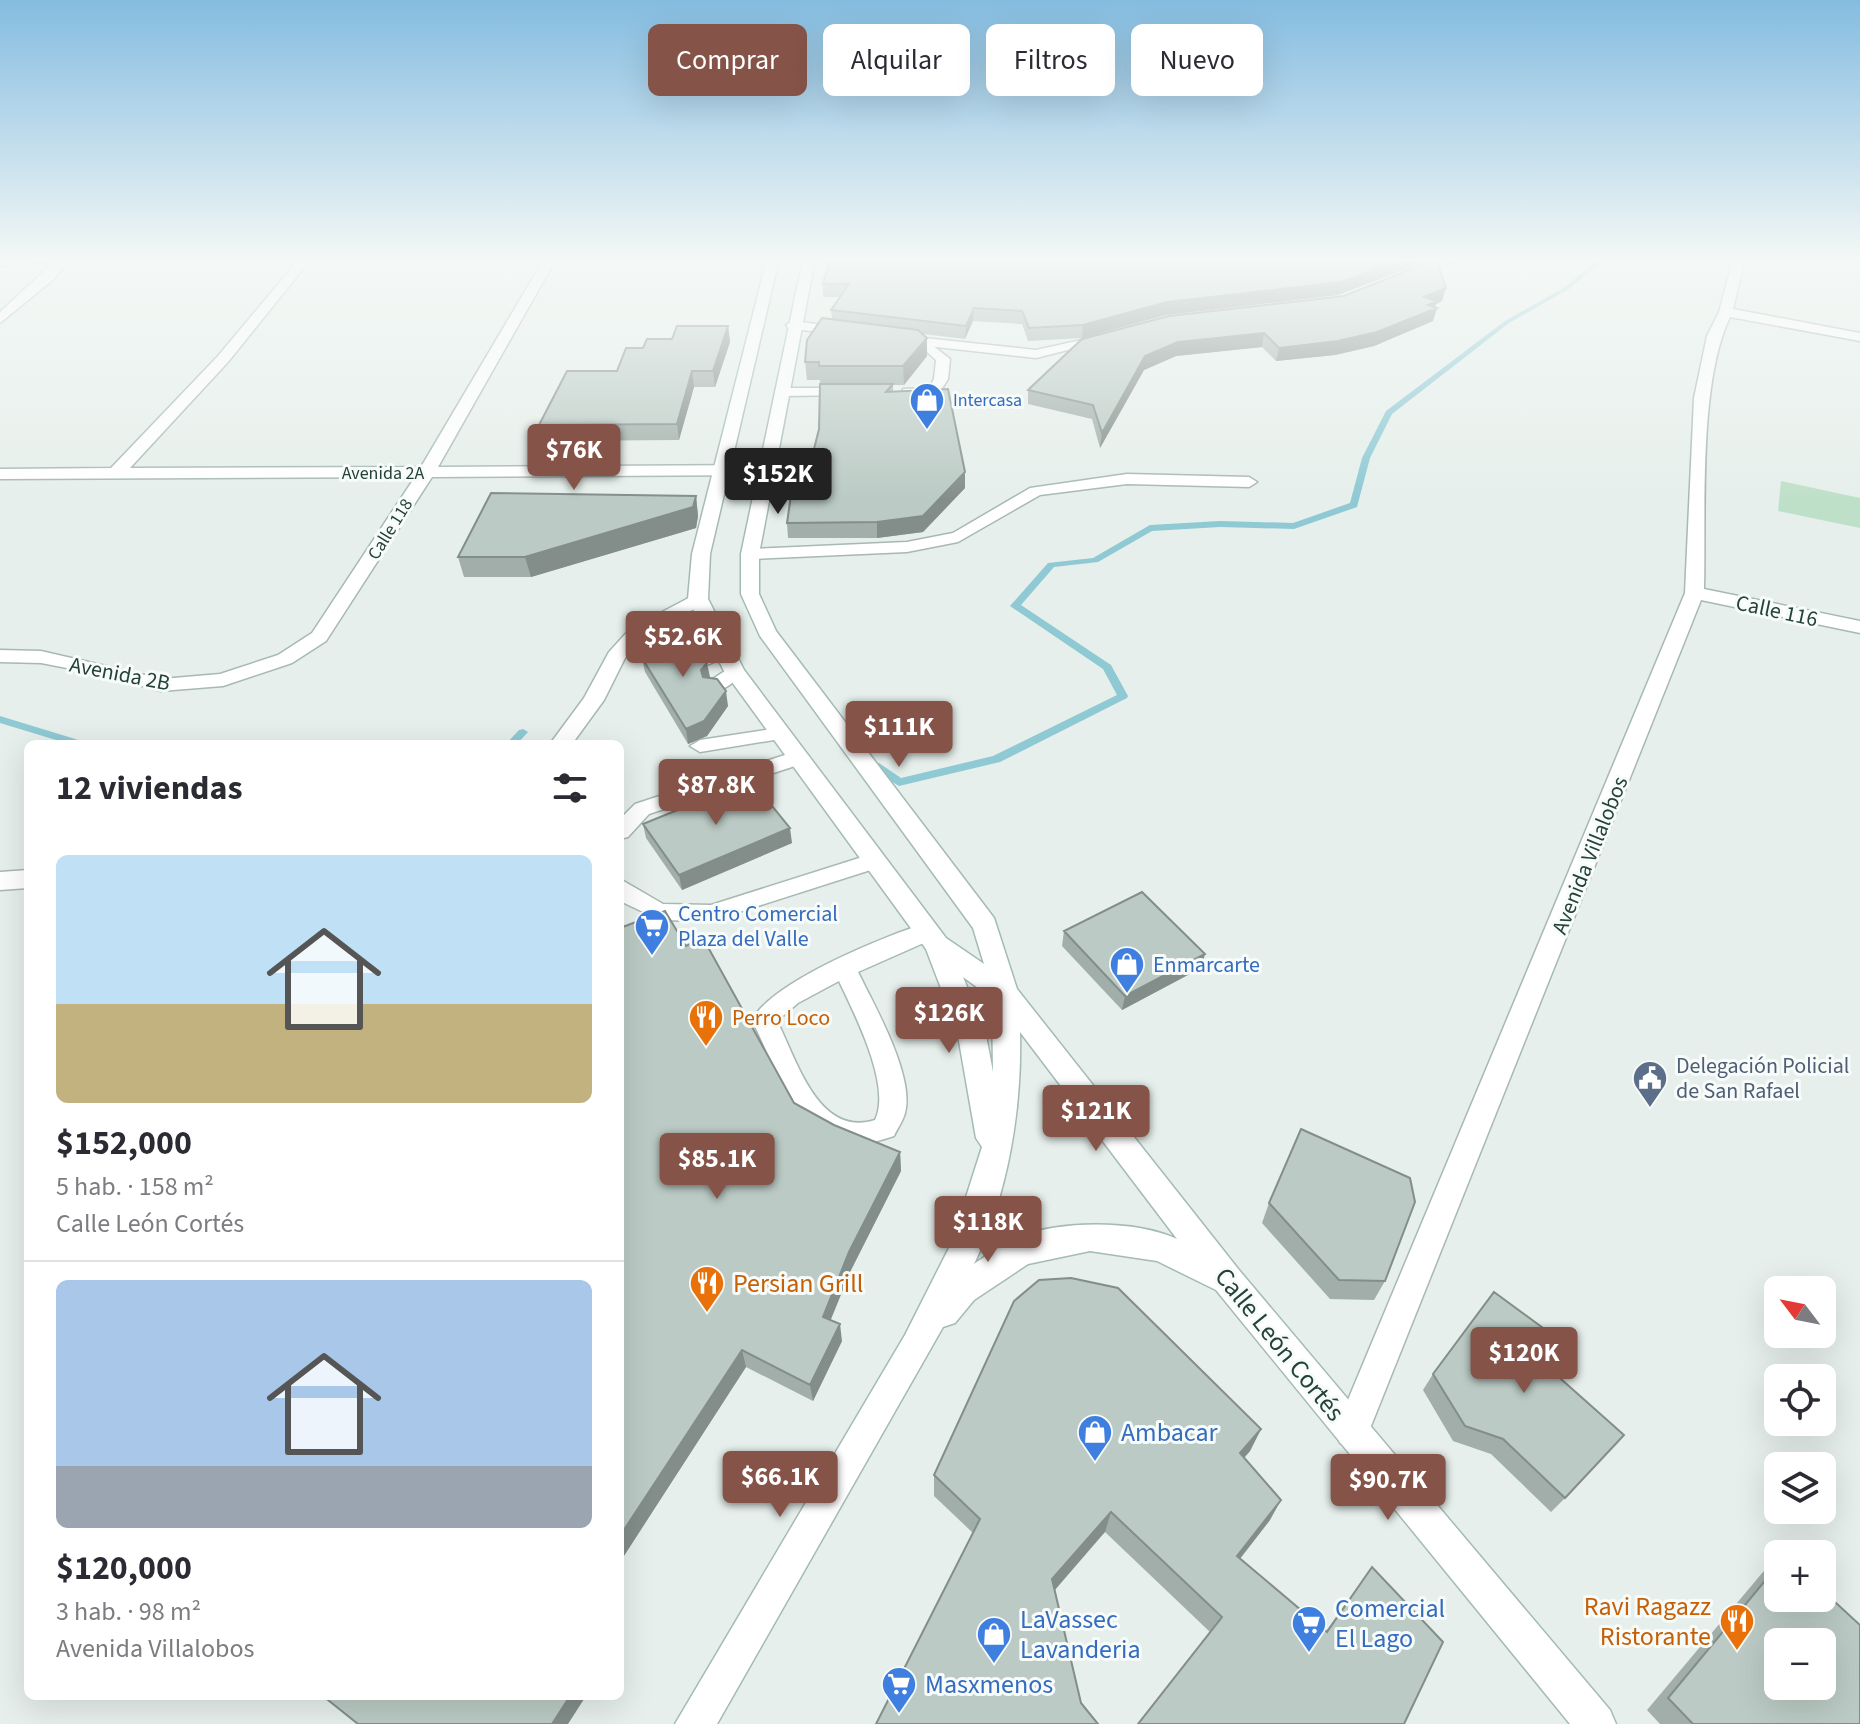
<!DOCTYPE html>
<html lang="es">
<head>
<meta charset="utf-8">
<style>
	:root { --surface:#fff; --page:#f7f7f7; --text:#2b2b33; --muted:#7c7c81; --line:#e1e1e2; --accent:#855347 }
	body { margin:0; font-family:"Source Sans 3",sans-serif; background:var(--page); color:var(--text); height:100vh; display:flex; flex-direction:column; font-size:30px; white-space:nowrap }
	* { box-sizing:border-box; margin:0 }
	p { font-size:26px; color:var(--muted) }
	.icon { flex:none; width:44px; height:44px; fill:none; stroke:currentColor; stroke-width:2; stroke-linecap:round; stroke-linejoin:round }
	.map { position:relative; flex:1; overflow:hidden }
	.panel { position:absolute; left:24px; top:740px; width:600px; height:960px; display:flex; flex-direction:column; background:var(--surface); border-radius:12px; box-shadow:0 8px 32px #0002 }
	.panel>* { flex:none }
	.guide { position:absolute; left:648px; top:24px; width:760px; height:72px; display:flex; gap:16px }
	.needle { width:52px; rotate:302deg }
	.tools { position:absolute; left:1764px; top:1276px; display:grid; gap:16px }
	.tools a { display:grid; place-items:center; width:72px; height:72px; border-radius:12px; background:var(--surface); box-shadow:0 8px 32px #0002; font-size:40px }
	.price { position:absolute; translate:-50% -68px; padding:0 18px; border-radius:8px; background:var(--accent); color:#fff; font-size:26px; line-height:52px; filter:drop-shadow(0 2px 4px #0008) }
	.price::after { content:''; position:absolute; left:50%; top:48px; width:24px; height:18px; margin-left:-12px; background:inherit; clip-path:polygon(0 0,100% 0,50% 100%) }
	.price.active { background:#222; color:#fff }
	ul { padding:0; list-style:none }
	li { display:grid; align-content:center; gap:16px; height:424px; padding:0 32px }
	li+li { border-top:2px solid var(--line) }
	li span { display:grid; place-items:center; height:248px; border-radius:12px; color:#555 }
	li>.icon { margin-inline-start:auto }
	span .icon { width:144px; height:144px; fill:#fffc; stroke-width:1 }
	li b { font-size:34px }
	h2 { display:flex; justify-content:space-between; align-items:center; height:96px; padding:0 32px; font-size:34px }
	.chip { padding:0 28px; border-radius:12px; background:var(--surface); box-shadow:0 8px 32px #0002; font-size:28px; line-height:72px }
	.chip.active { background:var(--accent); color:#fff }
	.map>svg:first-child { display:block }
</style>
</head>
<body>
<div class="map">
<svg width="1860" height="1724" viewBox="0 0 1860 1724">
	<rect width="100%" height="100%" fill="#e6efeb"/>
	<path fill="#bfe0c8" d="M1781,481L1860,498V528L1778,511Z"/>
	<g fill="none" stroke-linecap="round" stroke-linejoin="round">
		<path fill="#8ec9d4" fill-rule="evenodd" d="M1599,259H1605L1569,289L1509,323L1392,414L1370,458L1357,507L1294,529L1220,527L1152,531L1098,562L1054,567L1021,605L1111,665L1128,696L1127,698L1000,762L899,786L871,769L869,766L871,763H879L901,778L993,756L1117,695L1103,669L1010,606L1048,563L1093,558L1150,525L1220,521L1293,523L1350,503L1362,458L1386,411L1505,321L1565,287Z
			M0,716L85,742L86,744H69L0,723Z
			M847,723L858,727L869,751L868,753H860L850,731L842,726Z
			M523,729L528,732L517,744H506L519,730Z"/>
		<g stroke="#a8b8b2" stroke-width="3">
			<path id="lane" d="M53,259L47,262L0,266V260Z
				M923,338L950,359L948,379L938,395H903V389L929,388L934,379L936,360L916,342Z
				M850,388L857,392L855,395L783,396L776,392L783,388Z
				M1127,474L1249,477L1257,482L1249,487L1127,484L1040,495L958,542L907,552L750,559L742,554L750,549L907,542L953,533L1030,488Z
				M721,643L730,648C722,658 707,669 693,666V658Z
				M734,665L743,671C735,682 722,694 708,690L706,686L708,682Z
				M779,728L786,730L789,734L786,738L700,752L690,746L700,740Z
				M797,751L804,753L807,758L804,763L649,814L628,837L620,839V819L635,804Z
				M875,853L883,856L886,861L883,866L711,921L660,920L620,901V879L663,904L711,905Z
				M927,923L935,926L939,932L935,938L858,972C874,1005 915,1076 905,1113C903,1121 897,1129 894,1136C801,1169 785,1086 752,1020C772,982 884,936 927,923ZM839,981C854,1013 892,1086 875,1120C818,1138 797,1060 777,1021L798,1003Z"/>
		</g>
		<g stroke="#a8b8b2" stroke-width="3">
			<path id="street" d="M57,259H69L55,278L0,323V312Z
				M299,259H311L228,362L130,468L421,467L544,259H556L438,467L767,465L775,470L767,475L432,477L326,641L292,663L223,686L161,691L98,674L41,663L0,662V650L41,651L162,679L220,674L278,655L312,633L415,477L0,479V469L111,468L218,356Z
				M1441,259H1457L1414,280L1403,277Z
				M1733,259H1745L1733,309L1860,333V341L1730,317C1698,383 1706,513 1704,589L1860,621V633L1701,600L1369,1431L1364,1443L1352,1448L1340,1443L1335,1431L1685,593L1694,398L1707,336L1719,312Z
				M793,321L847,328L854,332L847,336L788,328L786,325Z
				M896,335L1036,350L1104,335L1111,339L1036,358L891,342L889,339Z
				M698,593L705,595V603L644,637L625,658L604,700L572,744H550L584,698L609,652L630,629Z
				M28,870V888L0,890V872Z"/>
		</g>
		<g stroke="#a4bbb3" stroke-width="3">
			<path id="secondary" d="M767,259H779L710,554L708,599L744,670L946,938L984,964L973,928L760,636L741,594V554L803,259H815L759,554V594L776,631L994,918L1017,989L1239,1270L1610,1710L1616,1724H1570L1216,1290L1157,1261L1090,1251L1028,1264L974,1300L955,1323L943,1327L717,1724H675L905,1335L951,1244L982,1147L976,1138L957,1030L926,949L724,671L688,599L692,554ZM963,977L992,998L993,1072L985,1030ZM1020,1032L1177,1239C1134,1219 1054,1220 1011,1240C998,1247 986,1256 974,1264C1008,1194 1022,1109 1020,1032Z"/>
		</g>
		<use href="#lane" fill="#fff" fill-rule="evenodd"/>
		<use href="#street" fill="#fff" fill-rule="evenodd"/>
		<use href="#secondary" fill="#fff" fill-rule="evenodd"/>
	</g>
	<path fill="#a1aea9" d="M664,259H731L730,261L664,262Z
		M1429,260L1338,295L1166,315L1082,338L1028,341L1022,324L973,321L965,339L923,334L927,338V356L904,385H893V391L965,472V488L923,532L877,538H788L787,523L812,457L819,429L820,380H807L805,362L832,319L831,310L840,297H823V284Z
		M1442,301L1436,304L1435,307L1437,308L1433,321L1374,346L1335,355L1276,361L1262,347L1176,356L1144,370L1100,448L1092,419L1028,404V390L1082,339Z
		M728,326L730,342L715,387H694L679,440L543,441L539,425L617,371L643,348L672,339Z
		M696,496L698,516L696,528L531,577H464L458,557Z
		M694,654L728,706L707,736L688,744L645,672L642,658Z
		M643,824L792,843L682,890L646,838Z
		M620,928L686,946L794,1103L834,1125L900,1152L901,1171L851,1270L830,1320L842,1341L813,1401L746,1367L620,1562Z
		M1064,931L1201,968L1122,1010L1062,946Z
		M1269,1203L1385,1281L1374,1300L1330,1299L1262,1223Z
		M1552,1371L1565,1498L1551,1512L1491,1454L1453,1441L1423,1390L1433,1374Z
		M1261,1429L1250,1451L1244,1458L1270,1520L1240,1559L1326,1631L1372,1567L1443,1642L1210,1632L1105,1532L876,1724L973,1533L934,1496V1475Z
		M1778,1561V1598L1860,1724H1660L1647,1710L1763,1572Z"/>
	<path fill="#838d89" d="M1404,259H1429V260L1338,295L1166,315L1082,338L1083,325L1167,302Z
		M1446,288L1442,301L1436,304L1434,309L1437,308L1433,321L1374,346L1335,355L1276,361L1279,348Z
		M974,308L973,321L965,339L966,326Z
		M728,326L730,342L715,387L713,371Z
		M1264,333L1262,347L1176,356L1144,370L1100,448L1102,433L1145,356L1178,342Z
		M927,338V356L904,385L903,366Z
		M692,371L694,387L679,440L677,424Z
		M965,472V488L923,532L877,538V522Z
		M696,496L698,516L696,528L531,577L525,557Z
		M692,640L694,654H688V644Z
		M707,663L710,677L703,685L701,670Z
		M726,691L728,706L707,736L688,744L686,729Z
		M790,828L792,843L682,890L679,875Z
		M1205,954L1201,968L1122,1010L1125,996Z
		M900,1152L901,1171L851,1270L825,1334L823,1317L849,1252Z
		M840,1324L842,1341L813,1401L810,1385Z
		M742,1350L746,1367L620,1562V1536Z
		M1261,1429L1250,1451L1230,1474L1240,1453Z
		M1281,1500L1270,1520L1227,1575L1237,1556Z
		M1111,1512L1105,1532L1048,1598L1052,1579Z
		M570,1696H586L568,1724H552Z"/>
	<path fill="#bbcac4" stroke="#838d89" stroke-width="2" fill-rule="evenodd" d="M830,259H1404L1341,282L1167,302L1083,325L1029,328L1022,311L974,308L966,326L831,310L849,284H823Z
		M1436,259L1446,288L1424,297L1436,301L1428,305L1437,308L1377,332L1338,341L1279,348L1264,333L1178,342L1145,356L1102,433L1093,405L1028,390L1082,339L1169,316L1344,296Z
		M822,318L918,330L927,338L903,366H819V362H805L807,340Z
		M677,326H728L713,371H692L677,424L539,425L567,371H617L626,348H643L647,339H672Z
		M820,384H893L886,392L948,389L965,472L923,516L877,522L787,523L796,459L812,457L819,429Z
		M491,493L696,496L693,507L525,557H458Z
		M686,631L692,640L688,644V654H702L707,663L701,670L703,677L717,679L726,691L704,721L686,729L642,658L659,638Z
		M751,780L790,828L679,875L643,824Z
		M1142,892L1205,954L1125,996L1064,931Z
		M665,911L686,946L703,938L794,1103L834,1125L900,1152L849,1252L823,1317L840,1324L810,1385L742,1350L620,1536V928Z
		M1301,1129L1410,1178L1415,1202L1385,1281L1339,1280L1269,1203Z
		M1071,1278L1118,1288L1261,1429L1240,1453L1281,1500L1237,1556L1327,1632L1372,1567L1443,1642L1404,1724H1138L1222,1617L1111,1512L1052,1579L1081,1703L1098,1724H876L980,1519L934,1475L1014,1301L1039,1280Z
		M1494,1292L1569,1347L1552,1371L1624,1435L1565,1498L1503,1439L1465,1426L1433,1374Z
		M1778,1565V1598H1822V1590L1860,1625V1724H1693L1668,1698ZM1778,1642H1822V1686H1778Z
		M323,1696H570L552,1724H358Z"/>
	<linearGradient id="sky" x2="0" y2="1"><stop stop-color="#84bce0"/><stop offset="0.52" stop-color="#f4f8f6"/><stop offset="1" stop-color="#f4f8f6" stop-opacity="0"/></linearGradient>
	<rect width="1860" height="500" fill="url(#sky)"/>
	<defs>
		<g id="shop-pin" transform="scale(1.8)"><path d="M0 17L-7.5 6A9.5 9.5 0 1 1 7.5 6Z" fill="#3f7fe0" stroke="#f7fbf9"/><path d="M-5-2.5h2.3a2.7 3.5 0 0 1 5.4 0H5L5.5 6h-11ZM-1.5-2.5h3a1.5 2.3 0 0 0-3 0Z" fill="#fff"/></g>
		<g id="supermarket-pin" transform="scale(1.8)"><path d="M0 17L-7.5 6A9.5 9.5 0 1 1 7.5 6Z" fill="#3f7fe0" stroke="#f7fbf9"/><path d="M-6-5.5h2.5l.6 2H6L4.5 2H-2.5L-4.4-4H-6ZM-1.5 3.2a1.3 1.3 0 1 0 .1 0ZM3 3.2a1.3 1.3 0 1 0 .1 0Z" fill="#fff"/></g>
		<g id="restaurant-pin" transform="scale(1.8)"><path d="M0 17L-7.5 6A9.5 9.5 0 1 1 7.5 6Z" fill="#e8710a" stroke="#f7fbf9"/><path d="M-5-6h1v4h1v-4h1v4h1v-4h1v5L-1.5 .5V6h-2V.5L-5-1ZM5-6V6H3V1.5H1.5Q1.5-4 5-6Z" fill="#fff"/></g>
		<g id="civic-pin" transform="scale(1.8)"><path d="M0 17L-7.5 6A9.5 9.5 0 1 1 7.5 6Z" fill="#5c6f8a" stroke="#f7fbf9"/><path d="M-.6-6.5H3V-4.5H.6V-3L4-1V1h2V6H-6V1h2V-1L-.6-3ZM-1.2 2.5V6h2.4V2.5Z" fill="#fff"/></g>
	</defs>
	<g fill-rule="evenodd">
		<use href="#shop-pin" x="927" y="400"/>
		<use href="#supermarket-pin" x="652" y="926"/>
		<use href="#shop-pin" x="1127" y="964"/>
		<use href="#restaurant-pin" x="706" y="1017"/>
		<use href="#civic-pin" x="1650" y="1078"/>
		<use href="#restaurant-pin" x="707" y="1283"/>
		<use href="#shop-pin" x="1095" y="1432"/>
		<use href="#restaurant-pin" x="1737" y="1621"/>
		<use href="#supermarket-pin" x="1309" y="1623"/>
		<use href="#shop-pin" x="994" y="1634"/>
		<use href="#supermarket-pin" x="899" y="1684"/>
	</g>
	<g text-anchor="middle" stroke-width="6" stroke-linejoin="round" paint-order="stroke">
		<g font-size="18" fill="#366cbe" stroke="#f7fbf9" text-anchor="start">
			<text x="953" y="406">Intercasa</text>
		</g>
		<g font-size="18" fill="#24423a" stroke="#f7fbf9">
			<text x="383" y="479">Avenida 2A</text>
			<text transform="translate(390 529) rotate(-58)" y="6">Calle 118</text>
		</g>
		<g font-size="22" fill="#24423a" stroke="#f7fbf9">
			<text transform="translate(1777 610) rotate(12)" y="8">Calle 116</text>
			<text transform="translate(120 673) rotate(11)" y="8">Avenida 2B</text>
			<text transform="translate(1589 855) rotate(-68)" y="8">Avenida Villalobos</text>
		</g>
		<g font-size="22" fill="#366cbe" stroke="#f7fbf9" text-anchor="start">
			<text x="678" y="921">Centro Comercial<tspan x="678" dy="25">Plaza del Valle</tspan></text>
			<text x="1153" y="972">Enmarcarte</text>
		</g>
		<g font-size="22" fill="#c56008" stroke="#f7fbf9" text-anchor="start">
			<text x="732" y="1025">Perro Loco</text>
		</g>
		<g font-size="22" fill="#4e5e75" stroke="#f7fbf9" text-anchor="start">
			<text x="1676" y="1073">Delegación Policial<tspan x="1676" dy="25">de San Rafael</tspan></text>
		</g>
		<g font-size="26" fill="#c56008" stroke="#f7fbf9" text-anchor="start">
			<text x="733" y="1292">Persian Grill</text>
			<text x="1711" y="1615" text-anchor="end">Ravi Ragazz<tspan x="1711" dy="30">Ristorante</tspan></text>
		</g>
		<g font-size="26" fill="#24423a" stroke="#f7fbf9">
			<text transform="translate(1280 1344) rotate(51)" y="9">Calle León Cortés</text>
		</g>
		<g font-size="26" fill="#366cbe" stroke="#f7fbf9" text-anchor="start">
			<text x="1121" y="1441">Ambacar</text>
			<text x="1335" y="1617">Comercial<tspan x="1335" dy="30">El Lago</tspan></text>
			<text x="1020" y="1628">LaVassec<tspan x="1020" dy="30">Lavanderia</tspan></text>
			<text x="925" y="1693">Masxmenos</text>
		</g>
	</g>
</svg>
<div class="tools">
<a><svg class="needle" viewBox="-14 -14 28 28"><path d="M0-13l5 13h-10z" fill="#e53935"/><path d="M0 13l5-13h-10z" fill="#7c7c81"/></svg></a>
<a><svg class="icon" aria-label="locate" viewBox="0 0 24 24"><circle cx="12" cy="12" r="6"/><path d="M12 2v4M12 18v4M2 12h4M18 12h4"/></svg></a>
<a><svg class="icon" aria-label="layers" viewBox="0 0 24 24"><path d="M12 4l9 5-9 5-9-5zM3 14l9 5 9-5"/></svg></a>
<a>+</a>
<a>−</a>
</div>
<b class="price" style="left:574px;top:492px">$76K</b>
<b class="price active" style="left:778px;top:516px">$152K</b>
<b class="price" style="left:683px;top:679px">$52.6K</b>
<b class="price" style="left:899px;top:769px">$111K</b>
<b class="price" style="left:716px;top:827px">$87.8K</b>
<b class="price" style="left:949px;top:1055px">$126K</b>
<b class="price" style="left:1096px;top:1153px">$121K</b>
<b class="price" style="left:717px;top:1201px">$85.1K</b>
<b class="price" style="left:988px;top:1264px">$118K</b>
<b class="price" style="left:1524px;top:1395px">$120K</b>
<b class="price" style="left:780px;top:1519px">$66.1K</b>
<b class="price" style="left:1388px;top:1522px">$90.7K</b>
<div class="guide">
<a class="chip active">Comprar</a>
<a class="chip">Alquilar</a>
<a class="chip">Filtros</a>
<a class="chip">Nuevo</a>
</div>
<section class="panel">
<h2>12 viviendas<svg class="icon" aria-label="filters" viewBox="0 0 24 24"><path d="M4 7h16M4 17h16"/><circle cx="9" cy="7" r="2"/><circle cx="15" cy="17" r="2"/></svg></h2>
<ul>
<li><span style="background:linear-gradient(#bfe0f5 60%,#c2b280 0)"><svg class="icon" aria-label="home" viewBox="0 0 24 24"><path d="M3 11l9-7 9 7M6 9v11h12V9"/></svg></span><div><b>$152,000</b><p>5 hab. · 158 m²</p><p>Calle León Cortés</p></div></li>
<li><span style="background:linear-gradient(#a9c7e8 75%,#9aa5b1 0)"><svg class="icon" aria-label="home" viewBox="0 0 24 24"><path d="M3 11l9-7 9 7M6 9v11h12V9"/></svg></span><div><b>$120,000</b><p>3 hab. · 98 m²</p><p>Avenida Villalobos</p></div></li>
</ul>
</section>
</div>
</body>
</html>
